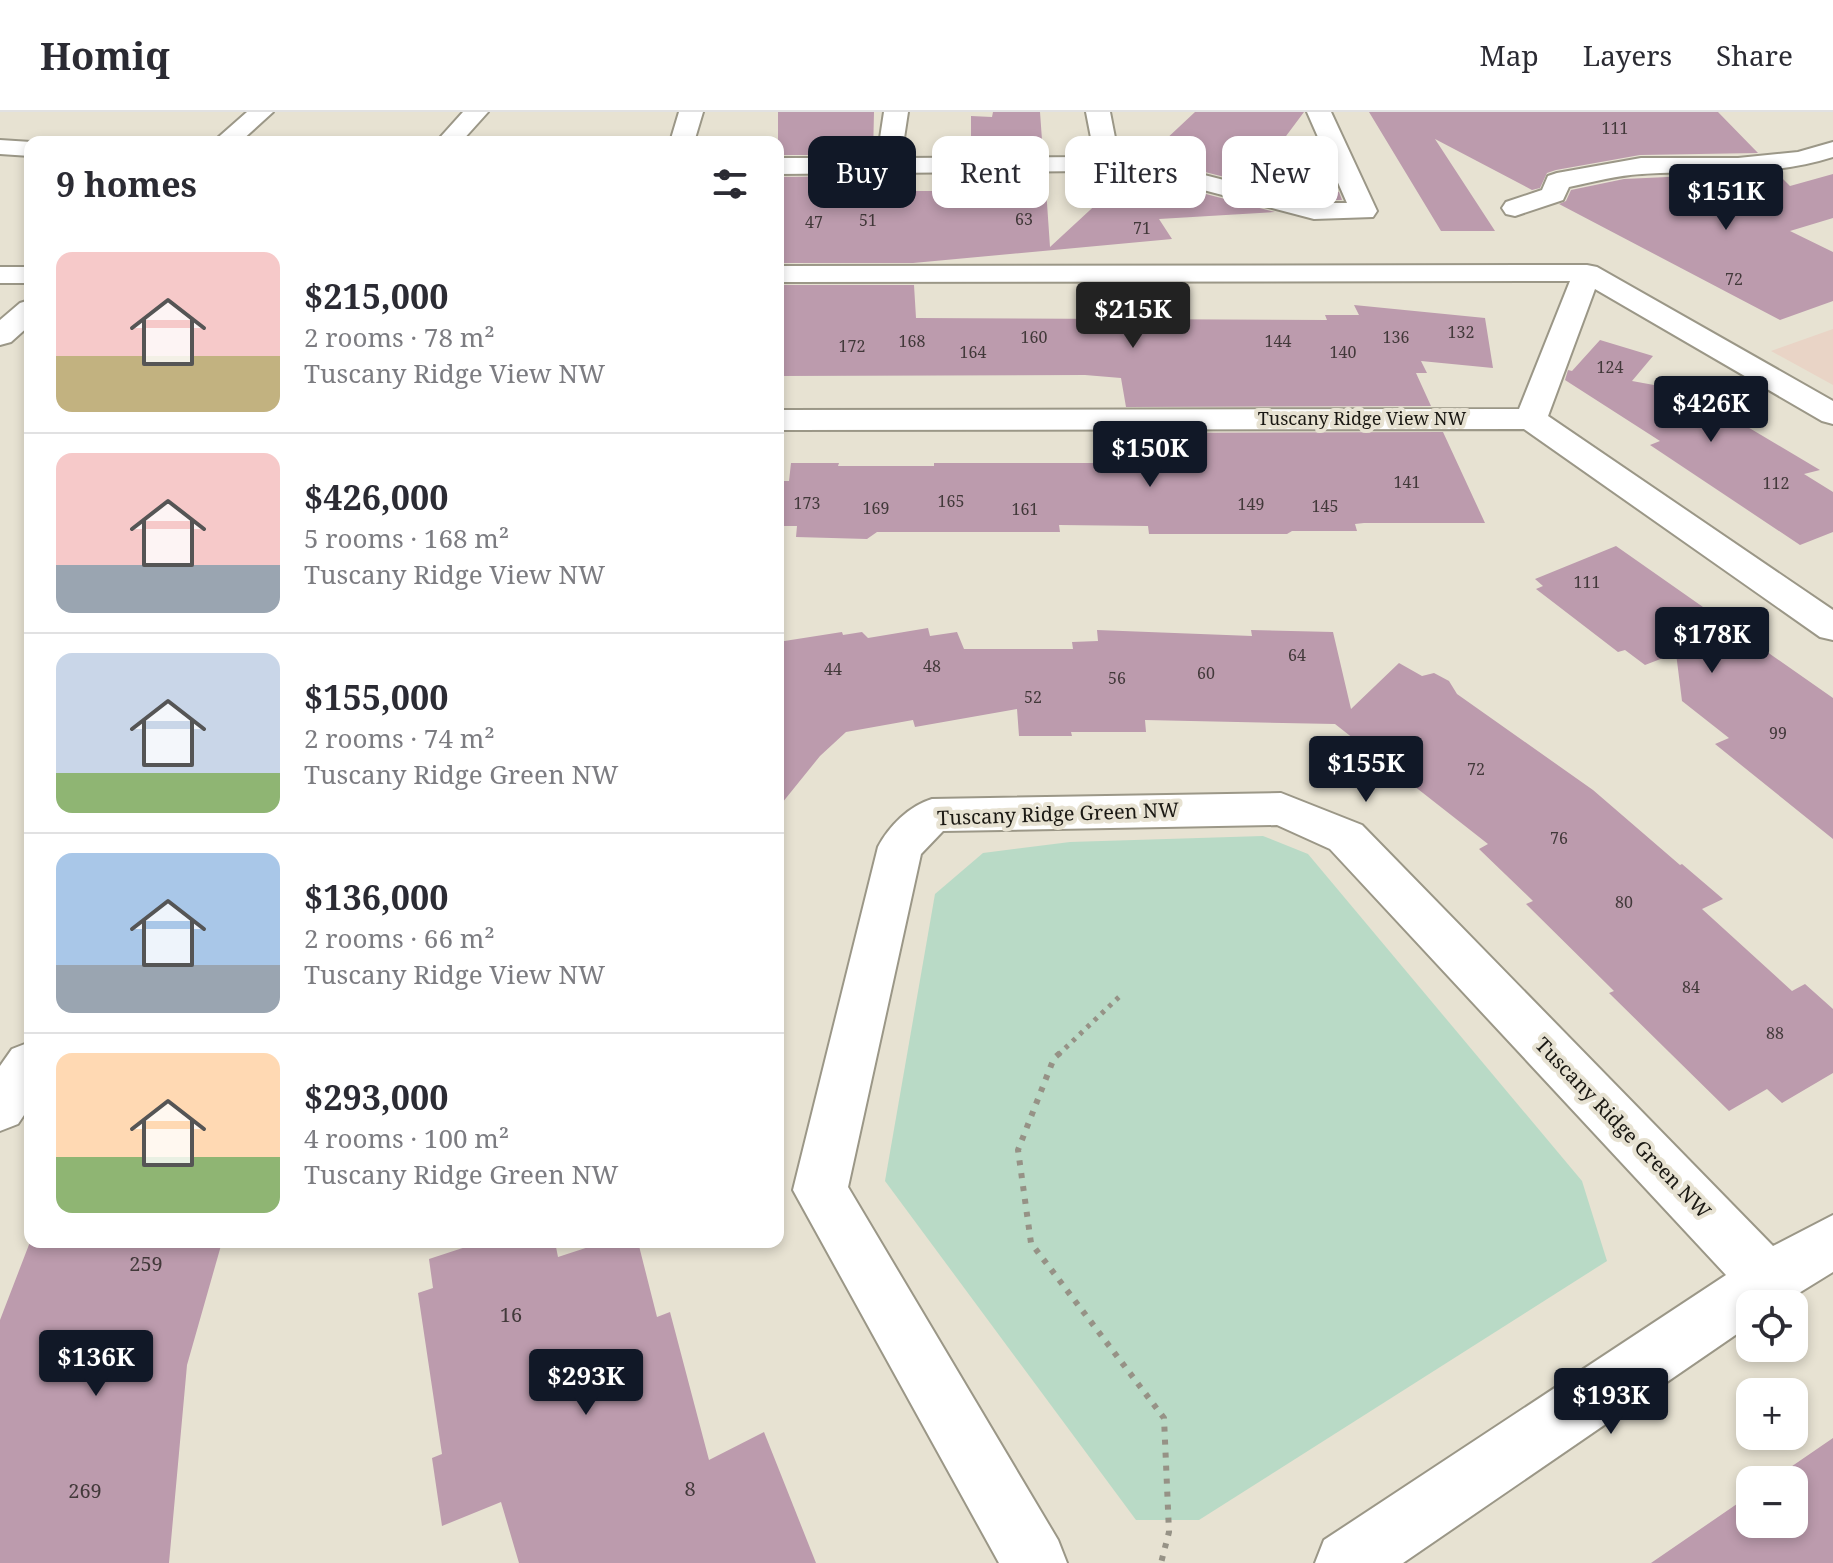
<!DOCTYPE html>
<html lang="en">
<head>
<meta charset="utf-8">
<style>
	:root { --surface:#fff; --page:#f7f7f7; --text:#2b2b33; --muted:#7c7c81; --line:#e1e1e2; --accent:#111827 }
	body { margin:0; font-family:"Noto Serif",serif; background:var(--page); color:var(--text); height:100vh; display:flex; flex-direction:column; font-size:30px; white-space:nowrap }
	* { box-sizing:border-box; margin:0 }
	p { font-size:26px; color:var(--muted) }
	.icon { flex:none; width:44px; height:44px; fill:none; stroke:currentColor; stroke-width:2; stroke-linecap:round; stroke-linejoin:round }
	.map { position:relative; flex:1; overflow:hidden }
	.sheet { position:absolute; left:24px; top:24px; width:760px; height:1112px; display:flex; flex-direction:column; background:var(--surface); border-radius:16px; box-shadow:0 4px 12px #0003 }
	.sheet>* { flex:none }
	.banner { position:absolute; left:808px; top:24px; width:760px; height:72px; display:flex; gap:16px }
	.controls { position:absolute; left:1736px; top:1178px; display:grid; gap:16px }
	.controls a { display:grid; place-items:center; width:72px; height:72px; border-radius:16px; background:var(--surface); box-shadow:0 4px 12px #0003; font-size:40px }
	.price { position:absolute; translate:-50% -68px; padding:0 18px; border-radius:8px; background:var(--accent); color:#fff; font-size:26px; line-height:52px; filter:drop-shadow(0 2px 4px #0008) }
	.price::after { content:''; position:absolute; left:50%; top:48px; width:24px; height:18px; margin-left:-12px; background:inherit; clip-path:polygon(0 0,100% 0,50% 100%) }
	.price.selected { background:#222; color:#fff }
	ul { padding:0; list-style:none }
	li { display:flex; align-items:center; gap:24px; height:200px; padding:0 32px }
	li+li { border-top:2px solid var(--line) }
	li span { display:grid; place-items:center; flex:none; width:224px; height:160px; border-radius:16px; color:#555 }
	li>.icon { margin-inline-start:auto }
	span .icon { width:96px; height:96px; fill:#fffc; stroke-width:1 }
	li b { font-size:34px }
	h2 { display:flex; justify-content:space-between; align-items:center; height:96px; padding:0 32px; font-size:34px }
	.chip { padding:0 28px; border-radius:16px; background:var(--surface); box-shadow:0 4px 12px #0003; font-size:28px; line-height:72px }
	.chip.selected { background:var(--accent); color:#fff }
	header { display:flex; align-items:center; gap:48px; box-sizing:border-box; height:112px; padding:0 40px; background:var(--surface); border-bottom:2px solid var(--line) }
	header strong { font-size:38px }
	nav { display:flex; gap:44px; margin-inline-start:auto; font-size:28px }
	.map>svg:first-child { display:block }
</style>
</head>
<body>
<header>
<strong>Homiq</strong>
<nav><a>Map</a><a>Layers</a><a>Share</a></nav>
</header>
<div class="map">
<svg width="1833" height="1451" viewBox="0 0 1833 1451">
	<rect width="100%" height="100%" fill="#e7e2d2"/>
	<path fill="#e9d4c6" d="M1833,217V273L1771,239Z"/>
	<path fill="#b9dac6" d="M1263,724L1308,742L1582,1069L1607,1149L1199,1408H1136L885,1069L935,782L983,741L1070,730Z"/>
	<path fill="#bc9bad" d="M778,0H874L873,43H778Z
		M993,0H1040L1043,42L971,43V4L992,5Z
		M1195,0H1304L1260,59L1339,80L1342,88H1314L1147,45Z
		M1369,0H1718L1758,41L1640,43L1556,58L1547,61L1540,76L1532,78L1435,27L1495,119H1441Z
		M1776,60L1790,74L1833,62V106L1790,119L1833,140V189L1780,208L1559,92L1566,89L1571,78L1624,67Z
		M1045,62L1050,135L1129,62L1275,100L1159,107L1172,127L913,151H778V65L873,64V79H971V63Z
		M778,173H914L916,206L1327,208L1325,203H1359L1354,193L1485,206L1493,256L1421,249L1427,261H1416L1431,294L1126,295L1121,266L1085,263L778,264Z
		M1600,228L1653,244L1632,269L1687,279L1820,358L1804,362L1833,380V420L1800,433L1650,333L1660,329L1565,268L1568,258L1572,259Z
		M1443,320L1485,411H1364L1355,412L1357,419H1292L1287,422H1149L1148,414L1059,413L1060,420H877L867,427L796,425L797,414H778V369H789L791,351H839L838,354H934V351H1136L1131,321Z
		M1616,434L1833,586V727L1715,632L1729,626L1682,589L1676,541L1645,553L1625,538L1618,540L1536,477L1543,474L1535,467Z
		M928,516L930,524L957,520L964,537H1073L1072,530L1098,529L1097,518L1252,524L1251,518L1333,520L1351,597L1399,551L1422,564L1434,561L1449,569L1457,582L1593,678L1680,753L1682,752L1723,787L1702,797L1792,879L1805,872L1833,897V961L1782,991L1767,977L1729,999L1609,881L1614,879L1526,792L1533,789L1479,737L1488,732L1335,612L1145,608L1146,620H1071L1072,624H1019L1017,597L915,615L913,608L846,620L820,644L778,696V530L842,520L843,523L862,520L868,526Z
		M30,1130H222L187,1253L169,1451H0V1208Z
		M481,1130H555L558,1145L604,1130H638L657,1205L670,1200L709,1348L764,1320L816,1451H519L501,1390L442,1414L432,1346L442,1342L418,1181L433,1176L429,1147Z
		M1833,1326V1451H1651L1750,1383V1412H1794V1368H1772Z"/>
	<g fill="none" stroke-linecap="round" stroke-linejoin="round">
		<g stroke="#9b9787" stroke-width="4">
			<path id="minor" d="M247,0H273L240,30H213Z
				M463,0H488L461,30H436Z
				M679,0H703L694,30H670Z
				M884,0H908L901,46L1085,45L1094,41L1086,0H1110L1118,41L1314,91H1347L1307,0H1331L1377,99L1373,105L1314,107L1108,53L1088,59L778,62V46H877Z
				M0,28L31,30L30,44L0,42Z
				M1833,30V45C1768,66 1708,57 1642,62C1618,63 1593,70 1569,75L1563,88L1515,104L1506,102L1502,96L1506,90L1542,78L1548,64L1557,61L1641,46H1738L1798,40Z
				M1587,153L1597,155L1833,289V312L1822,309L1595,177L1548,304L1833,498V528L1820,525L1524,317L778,318V298L1519,297L1570,169L778,170V154Z
				M0,155H30V171H0Z
				M30,188V213L11,230L0,233V208L20,191Z
				M1281,681L1362,713L1773,1134L1833,1103V1160L1781,1192H1750V1213L1403,1451H1315L1324,1428L1726,1163L1330,737L1277,713L943,719L921,742L848,1075L1058,1428L1067,1451H999L793,1078L878,735C889,714 909,694 932,687Z
				M30,930V994L18,1012L0,1019V954L12,937Z"/>
		</g>
		<path stroke="#969286" stroke-width="5" stroke-dasharray="4 6" stroke-linecap="butt" d="M1058,943L1120,884"/>
		<path stroke="#969286" stroke-width="6" stroke-dasharray="5 8" stroke-linecap="butt" d="M1060,941L1054,946L1018,1038L1031,1131L1164,1306L1169,1420L1161,1451"/>
		<use href="#minor" fill="#fff" fill-rule="evenodd"/>
	</g>
	<g text-anchor="middle" stroke-width="8" stroke-linejoin="round" paint-order="stroke">
		<g font-size="16" fill="#42393a">
			<text x="1615" y="22">111</text>
			<text x="1024" y="113">63</text>
			<text x="868" y="114">51</text>
			<text x="814" y="116">47</text>
			<text x="1142" y="122">71</text>
			<text x="1734" y="173">72</text>
			<text x="1461" y="226">132</text>
			<text x="1034" y="231">160</text>
			<text x="1396" y="231">136</text>
			<text x="912" y="235">168</text>
			<text x="1278" y="235">144</text>
			<text x="852" y="240">172</text>
			<text x="973" y="246">164</text>
			<text x="1343" y="246">140</text>
			<text x="1610" y="261">124</text>
			<text x="1407" y="376">141</text>
			<text x="1776" y="377">112</text>
			<text x="951" y="395">165</text>
			<text x="807" y="397">173</text>
			<text x="1251" y="398">149</text>
			<text x="1325" y="400">145</text>
			<text x="876" y="402">169</text>
			<text x="1025" y="403">161</text>
			<text x="1587" y="476">111</text>
			<text x="1297" y="549">64</text>
			<text x="932" y="560">48</text>
			<text x="833" y="563">44</text>
			<text x="1206" y="567">60</text>
			<text x="1117" y="572">56</text>
			<text x="1033" y="591">52</text>
			<text x="1778" y="627">99</text>
			<text x="1476" y="663">72</text>
			<text x="1559" y="732">76</text>
			<text x="1624" y="796">80</text>
			<text x="1691" y="881">84</text>
			<text x="1775" y="927">88</text>
		</g>
		<g font-size="18" fill="#1a1813" stroke="#e7e2d2">
			<text x="1362" y="313">Tuscany Ridge View NW</text>
		</g>
		<g font-size="20" fill="#1a1813" stroke="#e7e2d2">
			<text transform="translate(1058 702) rotate(-2)" y="7">Tuscany Ridge Green NW</text>
			<text transform="translate(1623 1016) rotate(46)" y="7">Tuscany Ridge Green NW</text>
		</g>
		<g font-size="20" fill="#42393a">
			<text x="146" y="1159">259</text>
			<text x="511" y="1210">16</text>
			<text x="690" y="1384">8</text>
			<text x="85" y="1386">269</text>
		</g>
	</g>
</svg>
<div class="controls">
<a><svg class="icon" aria-label="locate" viewBox="0 0 24 24"><circle cx="12" cy="12" r="6"/><path d="M12 2v4M12 18v4M2 12h4M18 12h4"/></svg></a>
<a>+</a>
<a>−</a>
</div>
<b class="price" style="left:1726px;top:120px">$151K</b>
<b class="price selected" style="left:1133px;top:238px">$215K</b>
<b class="price" style="left:1711px;top:332px">$426K</b>
<b class="price" style="left:1150px;top:377px">$150K</b>
<b class="price" style="left:1712px;top:563px">$178K</b>
<b class="price" style="left:1366px;top:692px">$155K</b>
<b class="price" style="left:96px;top:1286px">$136K</b>
<b class="price" style="left:586px;top:1305px">$293K</b>
<b class="price" style="left:1611px;top:1324px">$193K</b>
<div class="banner">
<a class="chip selected">Buy</a>
<a class="chip">Rent</a>
<a class="chip">Filters</a>
<a class="chip">New</a>
</div>
<section class="sheet">
<h2>9 homes<svg class="icon" aria-label="filters" viewBox="0 0 24 24"><path d="M4 7h16M4 17h16"/><circle cx="9" cy="7" r="2"/><circle cx="15" cy="17" r="2"/></svg></h2>
<ul>
<li><span style="background:linear-gradient(#f6c9c9 65%,#c2b280 0)"><svg class="icon" aria-label="home" viewBox="0 0 24 24"><path d="M3 11l9-7 9 7M6 9v11h12V9"/></svg></span><div><b>$215,000</b><p>2 rooms · 78 m²</p><p>Tuscany Ridge View NW</p></div></li>
<li><span style="background:linear-gradient(#f6c9c9 70%,#9aa5b1 0)"><svg class="icon" aria-label="home" viewBox="0 0 24 24"><path d="M3 11l9-7 9 7M6 9v11h12V9"/></svg></span><div><b>$426,000</b><p>5 rooms · 168 m²</p><p>Tuscany Ridge View NW</p></div></li>
<li><span style="background:linear-gradient(#c9d6e8 75%,#8fb573 0)"><svg class="icon" aria-label="home" viewBox="0 0 24 24"><path d="M3 11l9-7 9 7M6 9v11h12V9"/></svg></span><div><b>$155,000</b><p>2 rooms · 74 m²</p><p>Tuscany Ridge Green NW</p></div></li>
<li><span style="background:linear-gradient(#a9c7e8 70%,#9aa5b1 0)"><svg class="icon" aria-label="home" viewBox="0 0 24 24"><path d="M3 11l9-7 9 7M6 9v11h12V9"/></svg></span><div><b>$136,000</b><p>2 rooms · 66 m²</p><p>Tuscany Ridge View NW</p></div></li>
<li><span style="background:linear-gradient(#ffd9b3 65%,#8fb573 0)"><svg class="icon" aria-label="home" viewBox="0 0 24 24"><path d="M3 11l9-7 9 7M6 9v11h12V9"/></svg></span><div><b>$293,000</b><p>4 rooms · 100 m²</p><p>Tuscany Ridge Green NW</p></div></li>
</ul>
</section>
</div>
</body>
</html>
